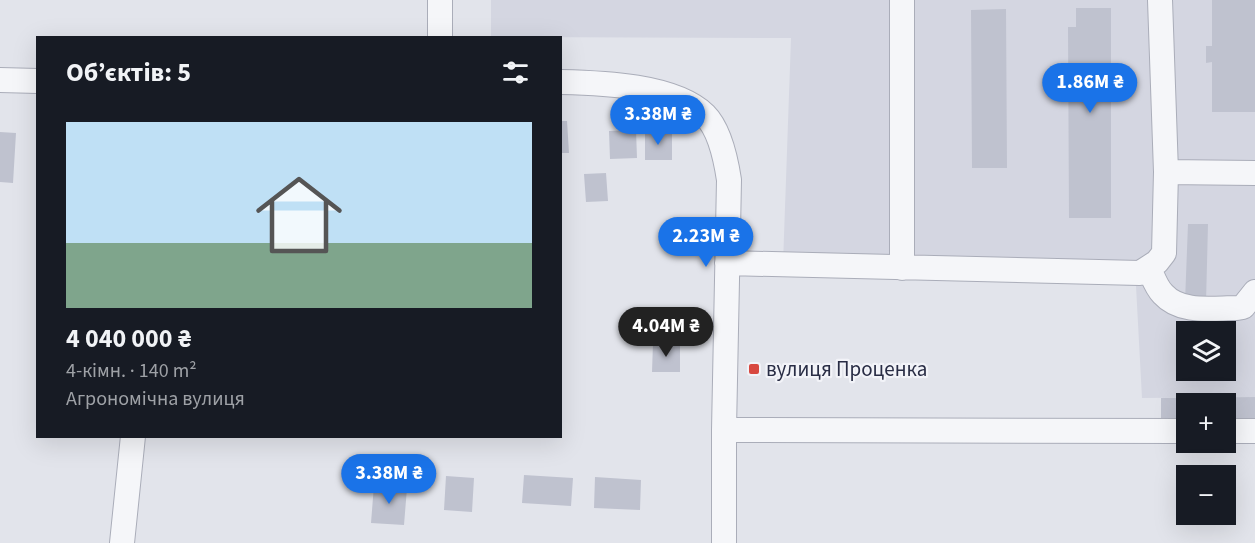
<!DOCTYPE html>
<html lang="uk">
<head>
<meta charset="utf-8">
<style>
	:root { --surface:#171b24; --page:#242831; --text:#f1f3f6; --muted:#9ea1a6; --line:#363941; --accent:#1a73e8 }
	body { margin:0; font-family:"Source Sans 3",sans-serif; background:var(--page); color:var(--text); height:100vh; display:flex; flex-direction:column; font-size:22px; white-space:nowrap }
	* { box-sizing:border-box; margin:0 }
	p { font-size:20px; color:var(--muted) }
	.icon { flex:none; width:33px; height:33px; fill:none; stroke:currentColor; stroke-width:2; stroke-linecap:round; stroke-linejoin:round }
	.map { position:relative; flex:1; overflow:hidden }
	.side { position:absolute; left:36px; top:36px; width:526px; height:402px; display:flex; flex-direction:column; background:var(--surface); border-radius:0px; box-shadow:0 6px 24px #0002 }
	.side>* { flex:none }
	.fabs { position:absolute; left:1176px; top:321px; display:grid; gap:12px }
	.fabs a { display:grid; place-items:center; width:60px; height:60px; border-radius:0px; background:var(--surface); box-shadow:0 6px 24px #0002; font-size:30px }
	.price { position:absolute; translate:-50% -51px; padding:0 14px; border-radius:21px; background:var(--accent); color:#fff; font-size:20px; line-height:39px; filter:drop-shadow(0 2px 3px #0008) }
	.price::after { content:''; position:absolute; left:50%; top:36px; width:18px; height:14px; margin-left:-9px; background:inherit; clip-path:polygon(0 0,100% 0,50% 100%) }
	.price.active { background:#222; color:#fff }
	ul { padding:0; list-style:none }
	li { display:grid; align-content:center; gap:12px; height:318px; padding:0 30px }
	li+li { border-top:2px solid var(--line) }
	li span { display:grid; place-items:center; height:186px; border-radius:0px; color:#555 }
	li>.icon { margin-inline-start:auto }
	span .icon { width:108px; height:108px; fill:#fffc; stroke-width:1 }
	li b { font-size:26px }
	h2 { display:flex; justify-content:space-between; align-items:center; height:72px; padding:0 30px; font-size:26px }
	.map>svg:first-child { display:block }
</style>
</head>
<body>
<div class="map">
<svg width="1255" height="543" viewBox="0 0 1255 543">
	<rect width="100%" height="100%" fill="#e2e4eb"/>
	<path fill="#d4d6e1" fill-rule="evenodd" d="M491,0H1255V397L1142,398L1136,286L783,264L791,38L491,37ZM1186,332H1226V370H1186Z"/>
	<path fill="#bfc2cf" d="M1212,0H1255V112H1212V62L1206,63V46H1212Z
		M1076,8H1111V218H1069L1068,27H1076Z
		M1006,9L1007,168H972L971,10Z
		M561,121H567L569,153H561Z
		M636,130L637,158L610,159L609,131Z
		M0,132L16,133L13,183L0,182Z
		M645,132H672V160H645Z
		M606,173L608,201L586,202L584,174Z
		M1188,224H1208L1206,303L1185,302Z
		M653,343H680V372H652Z
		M1255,397V423H1226V404H1186V424H1161V398Z
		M524,475L573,478L571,506L522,503Z
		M446,476L474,478L472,512L444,510Z
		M595,477L641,480L640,510L594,508Z
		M374,485L407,488L404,525L371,523Z"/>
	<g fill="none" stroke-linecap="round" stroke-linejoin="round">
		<g stroke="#aaadb9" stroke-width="26">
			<path id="minor" d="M902,0V268
				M440,38V0
				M0,80L38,81
				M561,82C602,83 674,85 705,115C720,130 726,160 729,180L724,430V543
				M1166,172L1255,173
				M727,263L1140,273L1157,262L1164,253L1166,172L1160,0
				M1149,268C1153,277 1156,287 1163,294C1181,314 1213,308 1237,308L1243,307L1255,292
				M724,430L1186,431
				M1226,431H1255
				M122,543L133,436"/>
		</g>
		<use href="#minor" stroke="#f5f6f9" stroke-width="24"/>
	</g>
	<rect fill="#d84840" stroke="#f2f3f8" stroke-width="2" x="748" y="363" width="12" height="12" rx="3"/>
	<g text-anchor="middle" stroke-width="4.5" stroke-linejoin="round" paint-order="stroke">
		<g font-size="21" fill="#292d45" stroke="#f2f3f8" text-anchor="start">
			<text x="766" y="376">вулиця Проценка</text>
		</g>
	</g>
</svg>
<div class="fabs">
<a><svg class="icon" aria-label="layers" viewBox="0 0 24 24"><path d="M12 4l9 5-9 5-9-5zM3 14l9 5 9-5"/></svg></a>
<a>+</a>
<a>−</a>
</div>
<b class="price" style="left:1090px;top:114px">1.86M ₴</b>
<b class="price" style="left:658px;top:146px">3.38M ₴</b>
<b class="price" style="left:706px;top:268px">2.23M ₴</b>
<b class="price active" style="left:666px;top:358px">4.04M ₴</b>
<b class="price" style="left:389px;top:505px">3.38M ₴</b>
<section class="side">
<h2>Об’єктів: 5<svg class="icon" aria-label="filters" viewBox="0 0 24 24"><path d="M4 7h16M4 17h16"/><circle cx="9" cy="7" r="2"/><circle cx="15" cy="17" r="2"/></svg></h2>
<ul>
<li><span style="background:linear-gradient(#bfe0f5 65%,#7fa58c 0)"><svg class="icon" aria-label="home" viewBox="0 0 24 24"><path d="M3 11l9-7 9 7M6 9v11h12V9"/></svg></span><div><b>4 040 000 ₴</b><p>4-кімн. · 140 m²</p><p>Агрономічна вулиця</p></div></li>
</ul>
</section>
</div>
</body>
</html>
